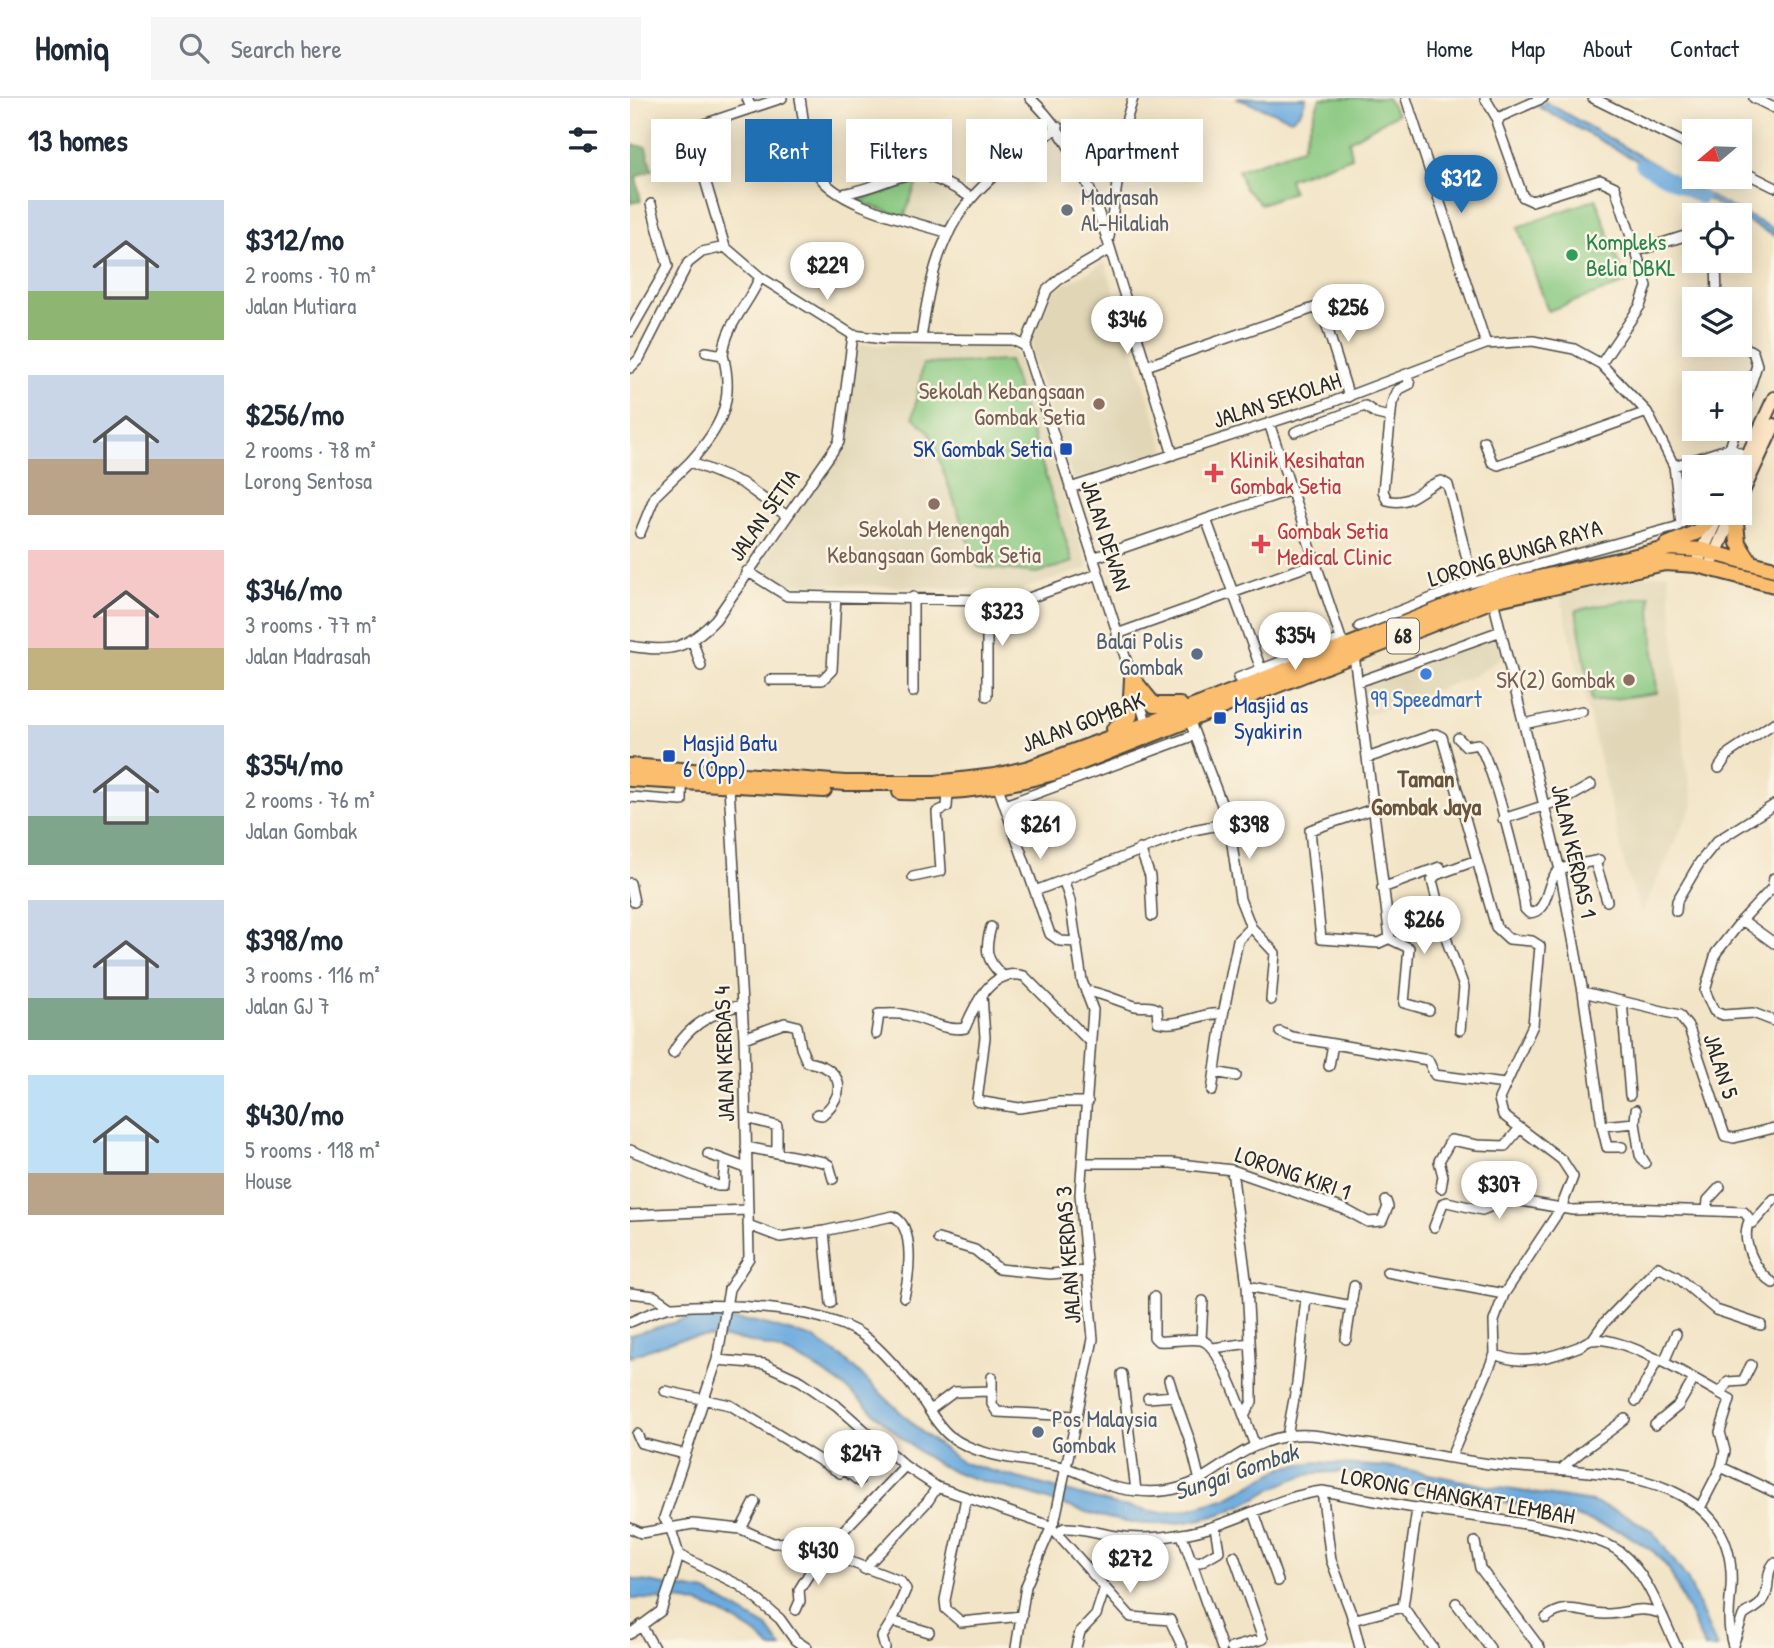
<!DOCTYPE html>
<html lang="en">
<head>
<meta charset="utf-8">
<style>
	:root { --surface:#fff; --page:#f6f6f7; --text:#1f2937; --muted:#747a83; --line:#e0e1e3; --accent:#1f6fb2 }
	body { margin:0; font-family:"Patrick Hand",sans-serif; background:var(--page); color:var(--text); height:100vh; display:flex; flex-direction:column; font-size:26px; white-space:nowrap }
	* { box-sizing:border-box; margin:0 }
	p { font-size:23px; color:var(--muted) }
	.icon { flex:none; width:38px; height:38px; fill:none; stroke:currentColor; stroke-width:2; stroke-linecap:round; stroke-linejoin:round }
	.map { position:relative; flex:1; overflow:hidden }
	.details { display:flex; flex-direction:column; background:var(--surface); width:630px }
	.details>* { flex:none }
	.guide { position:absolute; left:21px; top:21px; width:665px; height:63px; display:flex; gap:14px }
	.needle { width:46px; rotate:251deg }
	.buttons { position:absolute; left:1052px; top:21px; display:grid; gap:14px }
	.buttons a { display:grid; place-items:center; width:70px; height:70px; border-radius:0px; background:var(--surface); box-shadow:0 4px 18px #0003; font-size:35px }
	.price { position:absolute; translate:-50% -60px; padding:0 16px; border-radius:24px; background:#fff; color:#222; font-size:23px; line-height:46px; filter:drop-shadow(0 2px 4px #0008) }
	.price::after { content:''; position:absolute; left:50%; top:42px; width:21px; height:16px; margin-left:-10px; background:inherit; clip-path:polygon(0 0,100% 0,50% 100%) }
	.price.active { background:var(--accent); color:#fff }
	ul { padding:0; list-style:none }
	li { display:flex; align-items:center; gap:21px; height:175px; padding:0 28px }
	li span { display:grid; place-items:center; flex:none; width:196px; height:140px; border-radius:0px; color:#555 }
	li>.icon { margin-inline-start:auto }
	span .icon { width:84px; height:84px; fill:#fffc; stroke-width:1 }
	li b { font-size:30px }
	h2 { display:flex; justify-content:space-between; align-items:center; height:84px; padding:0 28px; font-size:30px }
	.tag { padding:0 24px; border-radius:0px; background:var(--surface); box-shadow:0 4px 18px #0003; font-size:24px; line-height:63px }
	.tag.active { background:var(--accent); color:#fff }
	header { display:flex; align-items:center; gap:42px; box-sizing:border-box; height:98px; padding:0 35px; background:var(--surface); border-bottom:2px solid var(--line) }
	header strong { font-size:33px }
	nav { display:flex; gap:38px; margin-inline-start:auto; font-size:24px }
	.search { width:490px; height:63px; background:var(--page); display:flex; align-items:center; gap:18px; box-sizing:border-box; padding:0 24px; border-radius:0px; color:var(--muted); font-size:26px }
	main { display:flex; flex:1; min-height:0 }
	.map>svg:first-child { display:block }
</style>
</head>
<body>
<header>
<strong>Homiq</strong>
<div class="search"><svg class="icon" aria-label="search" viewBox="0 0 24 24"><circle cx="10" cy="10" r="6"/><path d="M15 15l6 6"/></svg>Search here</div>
<nav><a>Home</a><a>Map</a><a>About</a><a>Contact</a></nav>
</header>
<main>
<section class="details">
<h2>13 homes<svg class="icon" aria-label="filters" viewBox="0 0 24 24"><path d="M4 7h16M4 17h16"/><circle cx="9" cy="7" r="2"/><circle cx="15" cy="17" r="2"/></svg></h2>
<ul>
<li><span style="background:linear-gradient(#c9d6e8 65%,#8fb573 0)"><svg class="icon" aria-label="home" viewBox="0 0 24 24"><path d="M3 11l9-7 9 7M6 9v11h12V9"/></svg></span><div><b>$312/mo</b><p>2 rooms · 70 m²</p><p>Jalan Mutiara</p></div></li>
<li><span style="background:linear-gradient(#c9d6e8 60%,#b9a48a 0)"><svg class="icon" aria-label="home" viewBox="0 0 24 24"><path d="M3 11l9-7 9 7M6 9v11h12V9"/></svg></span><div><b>$256/mo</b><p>2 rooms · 78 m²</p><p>Lorong Sentosa</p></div></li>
<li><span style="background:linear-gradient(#f6c9c9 70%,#c2b280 0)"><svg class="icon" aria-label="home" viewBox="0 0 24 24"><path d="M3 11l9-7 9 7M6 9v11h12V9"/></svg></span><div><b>$346/mo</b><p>3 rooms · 77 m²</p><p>Jalan Madrasah</p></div></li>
<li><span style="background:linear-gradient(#c9d6e8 65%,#7fa58c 0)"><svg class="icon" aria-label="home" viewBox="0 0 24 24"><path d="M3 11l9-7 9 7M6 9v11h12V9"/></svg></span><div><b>$354/mo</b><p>2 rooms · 76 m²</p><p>Jalan Gombak</p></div></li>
<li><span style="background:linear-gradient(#c9d6e8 70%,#7fa58c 0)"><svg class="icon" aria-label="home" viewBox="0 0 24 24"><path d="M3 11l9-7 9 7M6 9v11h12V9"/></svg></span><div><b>$398/mo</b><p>3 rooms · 116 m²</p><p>Jalan GJ 7</p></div></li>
<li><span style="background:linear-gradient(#bfe0f5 70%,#b9a48a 0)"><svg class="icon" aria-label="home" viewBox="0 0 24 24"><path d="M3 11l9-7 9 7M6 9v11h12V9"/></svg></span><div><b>$430/mo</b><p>5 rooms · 118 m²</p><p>House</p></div></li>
</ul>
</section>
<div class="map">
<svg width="1144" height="1550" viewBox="0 0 1144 1550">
	<rect width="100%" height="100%" fill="#fcf5e5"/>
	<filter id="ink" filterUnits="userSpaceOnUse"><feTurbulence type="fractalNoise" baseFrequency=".0143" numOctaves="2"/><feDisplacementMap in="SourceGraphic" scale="14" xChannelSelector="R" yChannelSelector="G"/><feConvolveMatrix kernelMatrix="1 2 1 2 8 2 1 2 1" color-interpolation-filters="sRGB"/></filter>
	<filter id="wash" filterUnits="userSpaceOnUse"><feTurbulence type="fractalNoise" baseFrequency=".00686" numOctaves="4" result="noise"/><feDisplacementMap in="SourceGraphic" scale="28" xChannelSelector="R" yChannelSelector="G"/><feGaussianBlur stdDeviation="1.57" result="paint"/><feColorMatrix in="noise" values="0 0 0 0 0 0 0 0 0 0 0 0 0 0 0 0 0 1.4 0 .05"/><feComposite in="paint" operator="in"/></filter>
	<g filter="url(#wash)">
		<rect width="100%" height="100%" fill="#f2e4c6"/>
		<path fill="#e1d7b7" d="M288,80H297L329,101L321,121L314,127L275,119Z
			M475,165L536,353L443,382L402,259V242L422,193Z
			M224,247H377L389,260L458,470L391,492L153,485L130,468L211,344Z
			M1038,475L1056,668L1063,706L1011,816L995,767L930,496L972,485Z
			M868,538L873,558L846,577L735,618L732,586Z"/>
		<path fill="#87c880" stroke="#597a56" stroke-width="2" d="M690,0H757L767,16L719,43L722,59L659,81L663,94L631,106L615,91L608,72L672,50Z
			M287,84L274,119L227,103Z
			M966,101L996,185L918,213L888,129Z
			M379,263L443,464L407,475L348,469L299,334L283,319L293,266Z
			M1020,498L1027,595L962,604L946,512Z"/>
		<path fill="#6dac6e" stroke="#4c6c4c" stroke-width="2" d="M0,46L16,49L22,72L6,79L11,103L0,105Z"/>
		<path fill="#6caade" stroke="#4c6a84" stroke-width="2" d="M606,0H676L670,15L661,21Z
			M916,4L1087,102L1144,131V138L909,9Z
			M67,1218L127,1224L183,1240L212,1259L295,1337L333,1365L487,1407L533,1415L557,1412L597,1400L654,1369L685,1364L769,1370L857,1388L962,1404L994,1416L1023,1434L1058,1482L1087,1550H1075L1039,1471L1024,1454L993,1434L937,1416L714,1374C663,1373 653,1387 610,1408C577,1424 532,1430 496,1424C463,1418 430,1406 399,1396C369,1387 336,1381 308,1366C276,1348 250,1319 222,1295C177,1258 126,1237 66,1239C43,1240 21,1251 0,1259V1237Z
			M0,1481L76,1494L137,1529L152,1550H140C132,1539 122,1533 110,1526C68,1499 49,1501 0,1501Z"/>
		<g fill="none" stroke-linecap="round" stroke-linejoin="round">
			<path stroke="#6caade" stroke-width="14" d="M1012,67L1071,99"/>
		</g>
	</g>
	<g filter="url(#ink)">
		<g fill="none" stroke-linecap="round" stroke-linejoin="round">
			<g stroke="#494742" stroke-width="12">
				<path id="minor" d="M117,0L121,10
					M152,0L74,26L65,34L64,45L95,149L130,179L223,237L253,241L383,242L395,248L518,630
					M170,0C174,24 176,52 187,74C204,108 285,124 319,135
					M400,0C456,52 473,129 495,199C511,252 527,304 543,357
					M776,0L856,246
					M855,0L868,22
					M913,0L870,19L867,26L893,99L902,103L970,82L985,89L1017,188L1010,208L971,266
					M963,0L1064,50
					M1124,0L1144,10
					M1110,72L1144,89
					M213,96C281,82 273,58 342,100
					M479,139L497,20L503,0
					M1007,153L1064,135
					M1086,163L1087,201
					M0,234L38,168L21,106
					M291,241C298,192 307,140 341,101C364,73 399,52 428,29
					M1059,241L1064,238
					M1110,246L1123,254L1127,267L1110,320
					M395,248L417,192L432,179L480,151
					M76,254L93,257C96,225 118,208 130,179
					M516,268L684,210L693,216L719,299
					M0,270L9,261L58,165L72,154L95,149
					M777,278L780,286L768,292L762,305L753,393L757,402C781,409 791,389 811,383L818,387L843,484
					M639,325L714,550
					M665,334L735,308L747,316L760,319
					M854,343L862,364L868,367L1017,314
					M1100,350L1106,331
					M60,364C91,330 105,303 93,257
					M1044,368L1100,350L1121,361
					M440,390L689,309L856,246L903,243L944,251L971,266L1017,314L1044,368L1051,426L1046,429L837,486L729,529
					M576,421L631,571
					M10,435L25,398L60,364L112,385L157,418
					M463,460L661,392
					M117,473L157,498L357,502L399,500L468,476
					M357,502V598
					M863,502L930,772L953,894L972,1028L1005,1025L1006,1012
					M487,536L686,465
					M63,544L71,568
					M0,548C41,555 57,551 86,521L209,344L223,237
					M724,557L760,840L749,845L691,841L680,732L743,711
					M608,580L711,541
					M140,582H192L202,572L206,499
					M728,584L871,533
					M283,594V499
					M560,624L599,725L610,801L621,829L645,855L641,902
					M894,626L952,613
					M828,640L836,648L848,646C863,665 892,783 895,811L899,815C921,814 914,782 930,772C940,766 958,765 969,762
					M737,660L806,636L812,639L866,829L879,841L902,843L910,848L903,927L869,1001L873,1017L932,1062L943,1079L931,1110L874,1196L864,1223L865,1256L821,1359
					M1089,670L1099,655L1144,625
					M368,689L420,836L430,843L447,844
					M0,699L52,703V685
					M375,707L565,637
					M873,721L938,700L961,687
					M510,751L520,778L522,818
					M965,763L977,803
					M283,779L311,773L307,714L317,709L318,695
					M1144,780L1142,790L1112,822L1144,845
					M0,785L4,804
					M752,790L810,769
					M405,793L563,732L599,725H642
					M1046,813L1047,803L1070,764L1087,743L1144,707
					M1112,822L1086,855L1075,893L1084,913L1093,917L1123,915L1144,923
					M361,829C355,850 355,862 372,877
					M760,841L779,850L774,905L799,912
					M457,893C475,896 488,903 505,908C513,910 519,906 527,911L528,924C551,930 578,911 593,917L582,993
					M953,894L1049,917L1059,930L1095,1038L1104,1040L1144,1030
					M352,898L355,939L347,1003L389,1010L429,1004H458
					M992,903L1000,997
					M593,917L608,842L621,829
					M830,932L834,889L818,846L802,782L806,777L847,762
					M650,934L662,939L798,962L805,977L875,986
					M246,936L249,916C258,916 268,915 277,917C297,921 315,934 335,930C345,906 362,869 394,878L460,944
					M114,940L155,925L167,928L171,950L177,964C212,969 219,994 192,1017L187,1016
					M43,955C57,929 83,914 111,907
					M699,968L703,946
					M585,974L606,978
					M116,1020L147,1028V1055
					M1005,1025L1010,1057L1015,1065
					M972,1028L977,1049H992
					M116,1049L194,1064L199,1067L203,1081
					M0,1052L88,1088H93L95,1063
					M78,1056L116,1070
					M453,1065H541L602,1072L714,1111L738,1124L752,1123L758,1109L756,1103
					M602,1072L617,1188L622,1279V1304L614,1318
					M811,1090L813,1078L809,1063L821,1042L847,1047L875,1048L890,1030
					M1077,1112L1078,1102L1090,1089
					M0,1117L117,1112
					M1120,1121C1109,1142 1125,1173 1143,1185
					M118,1127L150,1139L194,1133L263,1118C286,1129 279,1179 274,1199
					M804,1129L813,1105L817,1104L852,1112L880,1101L943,1112L997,1110L1114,1114L1123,1125L1144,1101
					M194,1133L201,1205
					M308,1141L345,1152L369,1171L420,1176L456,1173
					M757,1174L874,1196
					M617,1188L722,1208
					M0,1195L24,1198L40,1209
					M524,1199V1239L528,1243C542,1244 558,1240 571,1242C591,1246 618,1329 625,1348
					M0,1224C13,1219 29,1210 43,1209C95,1205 201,1208 240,1243C257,1258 274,1278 288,1296C298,1309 307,1328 320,1338C350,1361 397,1361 433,1369C452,1374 469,1386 488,1390C578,1409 586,1350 658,1338C679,1334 702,1340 723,1344C766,1350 809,1359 853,1365C909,1374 987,1368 1040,1392C1084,1412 1104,1442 1101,1490C1099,1512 1097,1527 1103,1548
					M716,1241L724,1188
					M571,1242L573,1203
					M962,1242L974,1225L1028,1169L1047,1179L1086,1212L1131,1227
					M583,1250L620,1245
					M865,1256C891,1269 922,1259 948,1249C953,1247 958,1242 962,1242C992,1236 1073,1286 1100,1301L1090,1334L1095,1353L1091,1369L1070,1410
					M87,1262L134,1266L171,1283L206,1307L275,1368L307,1389L420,1428L501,1519L540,1522L553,1550
					M1034,1264L1046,1236
					M492,1276L506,1393
					M362,1279V1306L367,1314L446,1318
					M539,1282L544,1298
					M35,1293L100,1307L210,1375L213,1371L229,1383
					M1090,1295L1098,1284L1113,1283L1121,1267
					M518,1300L544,1298L560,1343L570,1383
					M1006,1303L1028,1261
					M300,1312L324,1294L362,1293
					M1025,1327L1048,1308L1064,1281
					M7,1336L11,1345L54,1356
					M657,1338L667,1285L676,1200
					M1091,1369L1144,1394
					M931,1372C950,1351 974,1339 995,1321
					M692,1393L701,1462L721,1515L726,1521L773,1509
					M336,1400L315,1502L316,1511L331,1524L392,1518
					M624,1414L648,1483
					M0,1430L11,1435L63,1426L111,1431L143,1445L169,1444L270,1483L276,1491L262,1523L299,1534
					M111,1431L125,1404
					M210,1436L275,1368
					M428,1436L434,1430C452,1429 469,1436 487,1438C509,1442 531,1440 552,1436C601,1429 644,1399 692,1393C725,1399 759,1406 792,1411C835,1418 960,1430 990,1454C1018,1476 1032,1519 1047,1550
					M552,1437L592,1550
					M845,1444L850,1470L910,1550
					M49,1457L111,1488L150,1521L165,1542L177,1550
					M561,1462L570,1464L589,1453L585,1429
					M234,1471L298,1403L307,1389
					M826,1505L860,1550
					M773,1509L787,1411
					M773,1509L803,1550
					M166,1512L170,1503L169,1492L193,1453
					M721,1515L730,1550
					M916,1520C937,1503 952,1516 975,1516C998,1516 1006,1507 1030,1515
					M11,1527L24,1550
					M0,1536L31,1513L43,1478L49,1457L40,1428L34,1420L87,1262L99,1191L119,1160L114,940L99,689
					M1103,1547L1113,1518C1119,1512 1127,1511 1132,1504C1142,1491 1134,1477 1144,1465
					M255,1550L252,1539L262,1523
					M386,1550L396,1488L425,1421L463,1241L450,1096L463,912L452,883L440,803L434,783
					M446,1550L450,1534L466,1517L475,1489
					M601,1550L633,1541L604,1458"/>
			</g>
			<g stroke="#494742" stroke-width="16">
				<path id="secondary" d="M1110,374L1144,300
					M1110,400L1144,327
					M1069,460L1089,415
					M1079,470L1103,415"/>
			</g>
			<g stroke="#494742" stroke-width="18">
				<path id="primary" d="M1105,415L1108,445L1121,465
					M1037,447L1067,434L1085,415
					M502,580L524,607H550
					M484,631L500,618L502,580
					M0,668L215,685H306L365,678L399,670L571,606L860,491L1041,450L1072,452L1144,471
					M0,681L194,692
					M270,694C326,696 374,688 427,674L863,502L1035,465L1067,467L1144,487"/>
			</g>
			<use href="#minor" stroke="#fff" stroke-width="9"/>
			<use href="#secondary" stroke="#fde5c5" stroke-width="12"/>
			<use href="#primary" stroke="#fbbd6e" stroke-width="14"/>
		</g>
	</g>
	<circle fill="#6b7280" stroke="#fcf5e5" stroke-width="2.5" cx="437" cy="112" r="7"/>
	<circle fill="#2e9e5b" stroke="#fcf5e5" stroke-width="2.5" cx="942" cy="157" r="7"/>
	<g fill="#8d6e63" stroke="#fcf5e5" stroke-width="2.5">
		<circle cx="469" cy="306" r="7"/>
		<circle cx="304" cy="406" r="7"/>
		<circle cx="999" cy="582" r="7"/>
	</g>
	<g fill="#1a4fb4" stroke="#fcf5e5" stroke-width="2.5">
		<rect x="429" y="344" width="14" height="14" rx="3.5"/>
		<rect x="583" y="613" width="14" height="14" rx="3.5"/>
		<rect x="32" y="651" width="14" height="14" rx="3.5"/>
	</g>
	<g fill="#e0444e" stroke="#fcf5e5" stroke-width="2.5">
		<path d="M580.5 364.5h7v7h7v7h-7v7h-7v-7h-7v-7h7z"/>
		<path d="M627.5 435.5h7v7h7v7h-7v7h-7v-7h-7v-7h7z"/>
	</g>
	<g fill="#5c6f8a" stroke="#fcf5e5" stroke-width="2.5">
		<circle cx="567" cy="556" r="7"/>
		<circle cx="408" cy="1334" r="7"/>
	</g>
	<circle fill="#3f7fe0" stroke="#fcf5e5" stroke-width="2.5" cx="796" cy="576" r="7"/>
	<g text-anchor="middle" stroke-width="5" stroke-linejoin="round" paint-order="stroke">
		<rect fill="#fcf5e5" stroke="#6a6863" stroke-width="2" x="757" y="520.5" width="32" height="35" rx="5"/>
		<g font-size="21" font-weight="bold" fill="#2b2b2b">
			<text x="773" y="545">68</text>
		</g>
		<g font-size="23" fill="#5b616d" stroke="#fcf5e5" text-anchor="start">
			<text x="451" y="107">Madrasah<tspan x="451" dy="26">Al-Hilaliah</tspan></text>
		</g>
		<g font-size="23" fill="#27864d" stroke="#fcf5e5" text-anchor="start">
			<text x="956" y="152">Kompleks<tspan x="956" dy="26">Belia DBKL</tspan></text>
		</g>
		<g font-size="23" fill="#785e54" stroke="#fcf5e5" text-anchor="end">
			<text x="455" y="301">Sekolah Kebangsaan<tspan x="455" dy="26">Gombak Setia</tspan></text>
			<text x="304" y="439" text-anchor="middle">Sekolah Menengah<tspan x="304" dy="26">Kebangsaan Gombak Setia</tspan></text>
			<text x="985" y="590">SK(2) Gombak</text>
		</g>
		<g font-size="23" fill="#2b2b2b" stroke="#fcf5e5">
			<text transform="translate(647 302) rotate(-18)" y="8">JALAN SEKOLAH</text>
			<text transform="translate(134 417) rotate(-55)" y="8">JALAN SETIA</text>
			<text transform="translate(476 437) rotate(72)" y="8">JALAN DEWAN</text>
			<text transform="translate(885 455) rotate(-17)" y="8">LORONG BUNGA RAYA</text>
			<text transform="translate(453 624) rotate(-21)" y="8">JALAN GOMBAK</text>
			<text transform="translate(944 753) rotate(77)" y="8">JALAN KERDAS 1</text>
			<text transform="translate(94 956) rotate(-92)" y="8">JALAN KERDAS 4</text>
			<text transform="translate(1091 968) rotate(72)" y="8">JALAN 5</text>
			<text transform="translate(663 1075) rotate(19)" y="8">LORONG KIRI 1</text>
			<text transform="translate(438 1157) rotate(-94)" y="8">JALAN KERDAS 3</text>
			<text transform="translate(828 1398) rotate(10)" y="8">LORONG CHANGKAT LEMBAH</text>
		</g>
		<g font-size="23" fill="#164399" stroke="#fcf5e5" text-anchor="start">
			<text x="422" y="359" text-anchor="end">SK Gombak Setia</text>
			<text x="604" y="615">Masjid as<tspan x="604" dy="26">Syakirin</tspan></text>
			<text x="53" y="653">Masjid Batu<tspan x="53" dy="26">6 (Opp)</tspan></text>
		</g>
		<g font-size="23" fill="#be3a42" stroke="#fcf5e5" text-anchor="start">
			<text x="600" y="370">Klinik Kesihatan<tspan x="600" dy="26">Gombak Setia</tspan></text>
			<text x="647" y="441">Gombak Setia<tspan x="647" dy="26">Medical Clinic</tspan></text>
		</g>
		<g font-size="23" fill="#4e5e75" stroke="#fcf5e5" text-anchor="end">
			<text x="553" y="551">Balai Polis<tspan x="553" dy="26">Gombak</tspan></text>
			<text x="422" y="1329" text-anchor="start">Pos Malaysia<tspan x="422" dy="26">Gombak</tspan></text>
		</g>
		<g font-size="23" fill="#366cbe" stroke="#fcf5e5">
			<text x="796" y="609">99 Speedmart</text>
		</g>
		<g font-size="24" font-weight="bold" fill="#68523c" stroke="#fcf5e5">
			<text x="796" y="689">Taman<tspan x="796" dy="28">Gombak Jaya</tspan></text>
		</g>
		<g font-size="24" font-style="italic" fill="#42576a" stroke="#fcf5e5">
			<text transform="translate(606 1374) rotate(-19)" y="8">Sungai Gombak</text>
		</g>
	</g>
</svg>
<div class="buttons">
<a><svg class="needle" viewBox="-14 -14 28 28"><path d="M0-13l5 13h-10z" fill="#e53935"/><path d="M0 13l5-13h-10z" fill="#747a83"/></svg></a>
<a><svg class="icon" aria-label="locate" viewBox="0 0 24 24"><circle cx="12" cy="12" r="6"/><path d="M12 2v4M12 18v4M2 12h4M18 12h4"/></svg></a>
<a><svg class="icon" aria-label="layers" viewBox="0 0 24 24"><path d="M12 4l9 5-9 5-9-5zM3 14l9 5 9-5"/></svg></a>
<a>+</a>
<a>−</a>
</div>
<b class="price active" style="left:831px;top:117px">$312</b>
<b class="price" style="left:197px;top:204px">$229</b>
<b class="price" style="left:718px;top:246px">$256</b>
<b class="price" style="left:497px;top:258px">$346</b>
<b class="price" style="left:372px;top:550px">$323</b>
<b class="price" style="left:665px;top:574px">$354</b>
<b class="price" style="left:410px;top:763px">$261</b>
<b class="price" style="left:619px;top:763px">$398</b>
<b class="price" style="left:794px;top:858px">$266</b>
<b class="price" style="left:869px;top:1123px">$307</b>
<b class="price" style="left:231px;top:1392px">$247</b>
<b class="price" style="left:188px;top:1489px">$430</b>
<b class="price" style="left:500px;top:1497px">$272</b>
<div class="guide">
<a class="tag">Buy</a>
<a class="tag active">Rent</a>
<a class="tag">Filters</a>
<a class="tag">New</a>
<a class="tag">Apartment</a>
</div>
</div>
</main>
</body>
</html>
